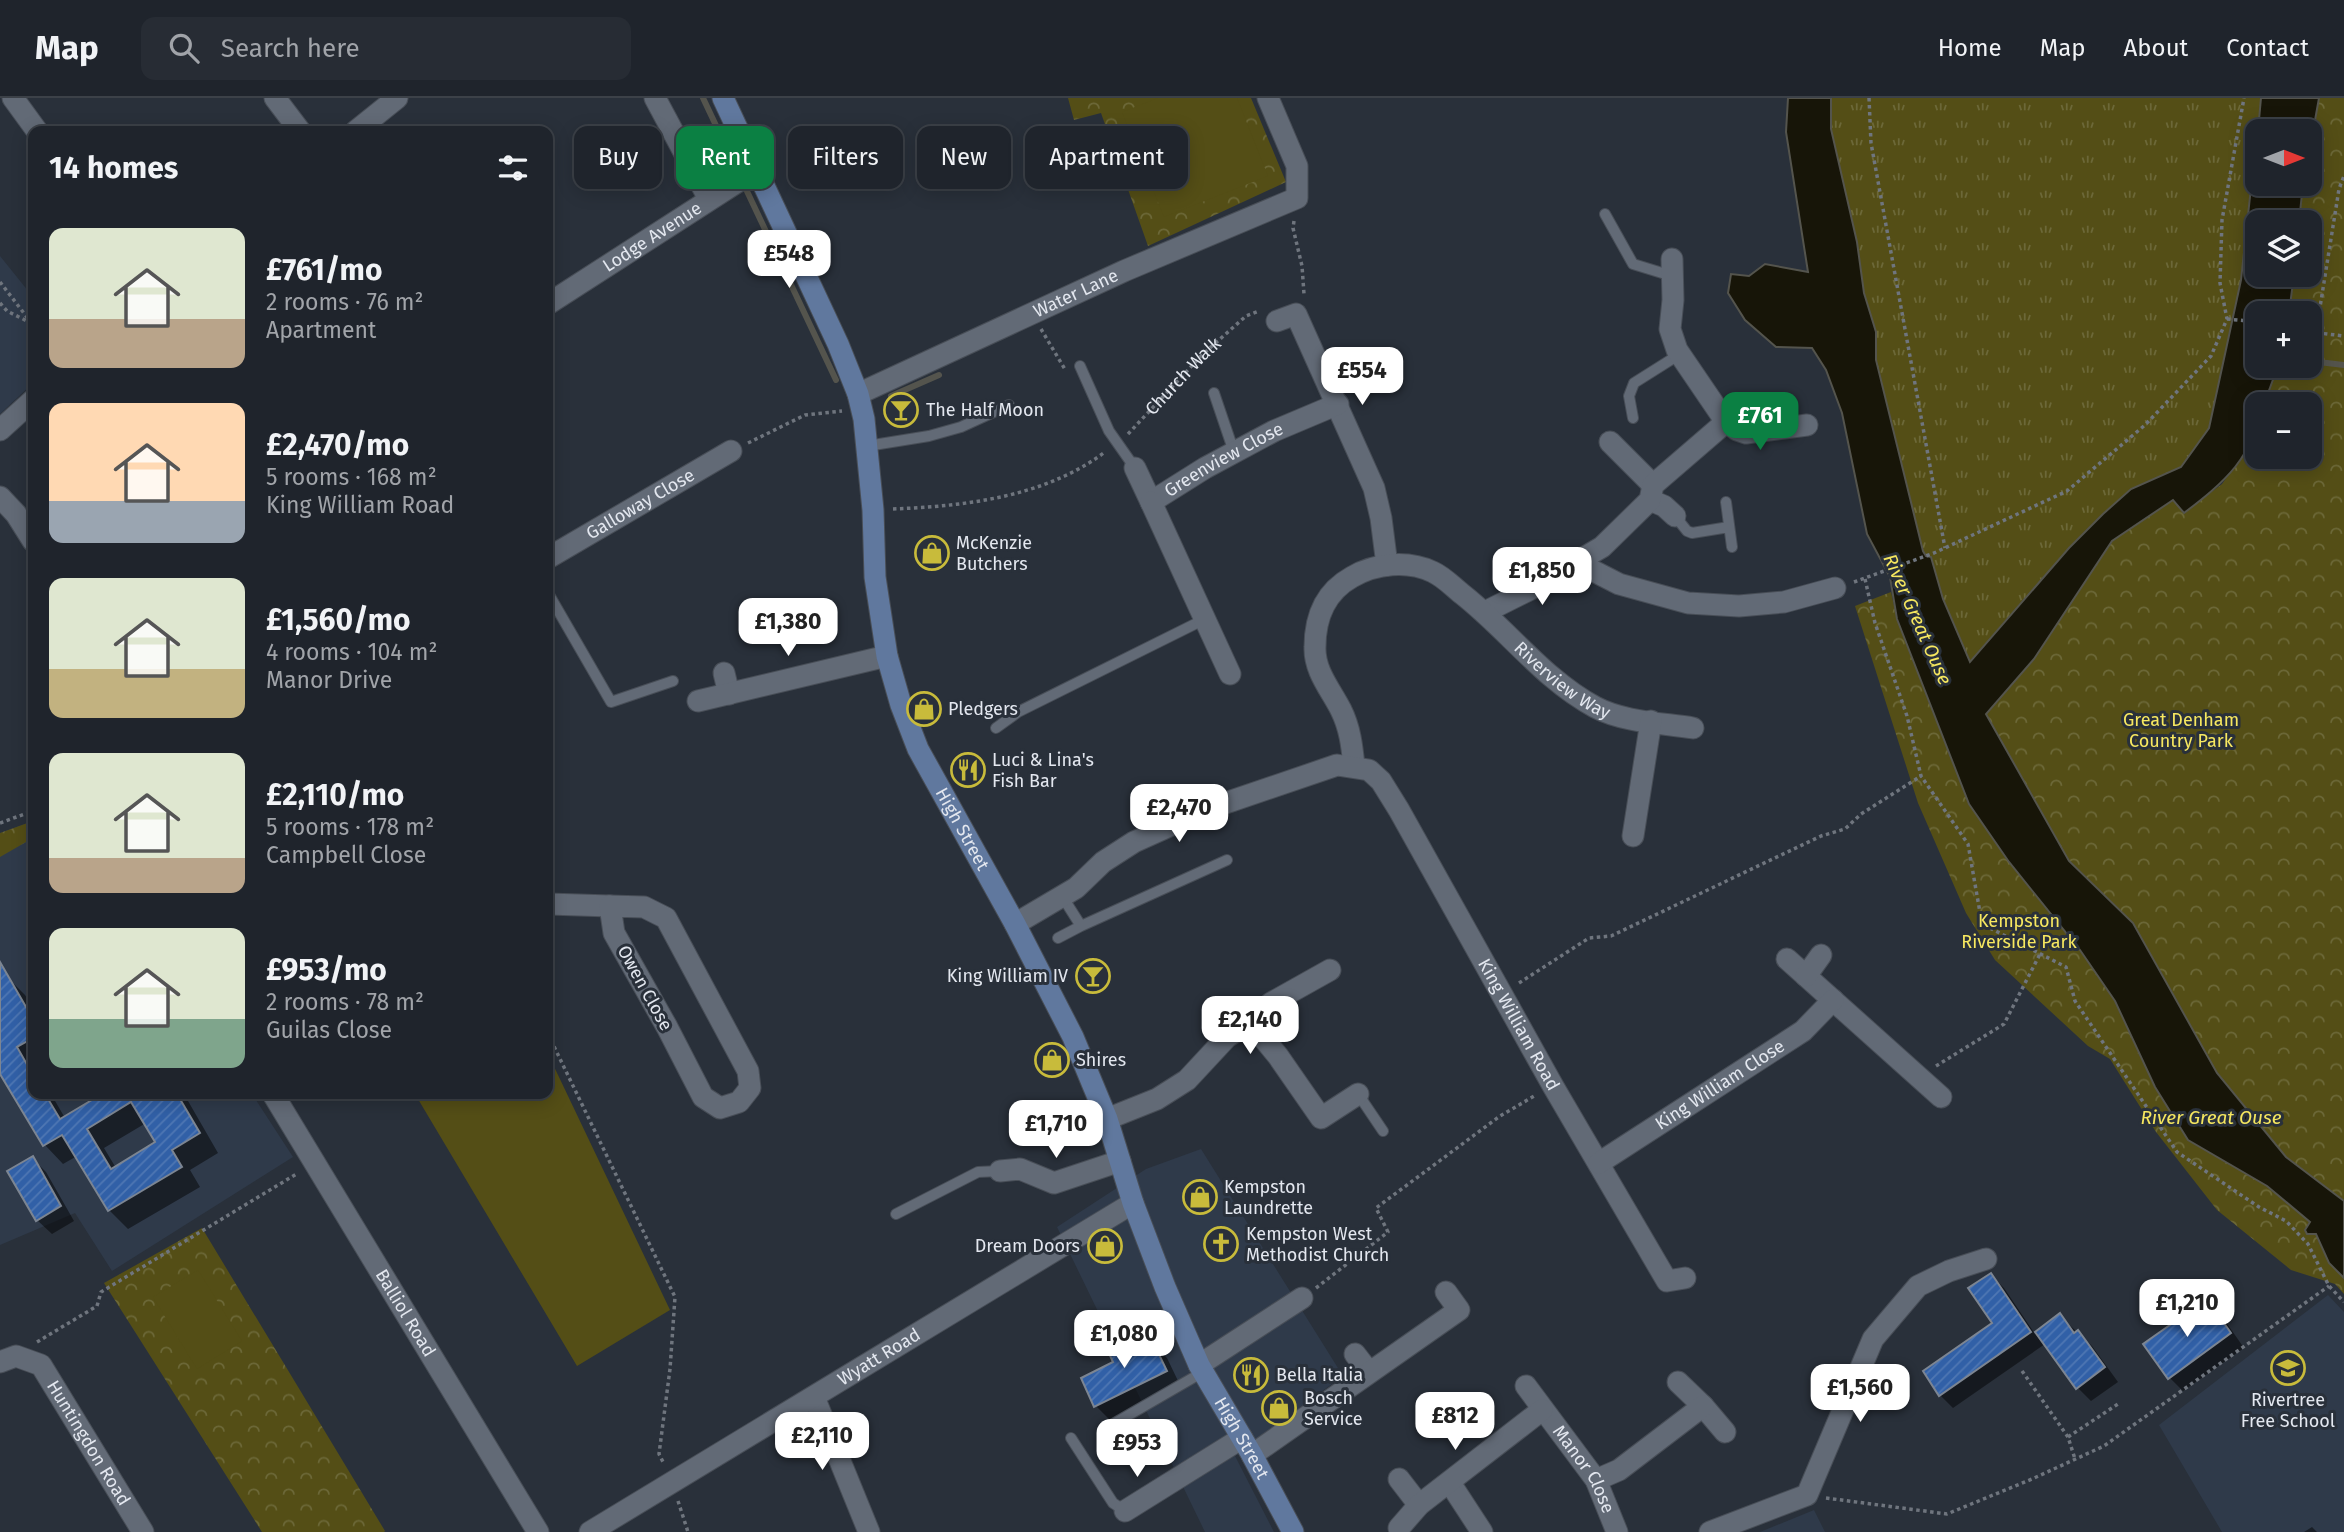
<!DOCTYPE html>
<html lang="en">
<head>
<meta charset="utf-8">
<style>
	:root { --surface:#1f242c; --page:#272c34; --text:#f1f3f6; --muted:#a1a4a9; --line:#3c4148; --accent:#0b8043 }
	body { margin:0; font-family:"Fira Sans",sans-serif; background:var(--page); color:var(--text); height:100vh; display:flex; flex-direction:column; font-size:26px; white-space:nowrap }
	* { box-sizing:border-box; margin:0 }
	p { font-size:23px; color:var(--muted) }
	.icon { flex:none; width:38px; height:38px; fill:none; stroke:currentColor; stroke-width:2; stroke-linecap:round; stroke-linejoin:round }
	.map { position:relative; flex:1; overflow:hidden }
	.panel { position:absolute; left:28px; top:28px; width:525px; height:973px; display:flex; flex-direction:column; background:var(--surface); border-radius:14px; box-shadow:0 4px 18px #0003,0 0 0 2px var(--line) }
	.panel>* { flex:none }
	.hud { position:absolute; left:574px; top:28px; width:665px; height:63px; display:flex; gap:14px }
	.needle { width:46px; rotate:90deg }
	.fabs { position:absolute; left:2245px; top:21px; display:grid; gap:14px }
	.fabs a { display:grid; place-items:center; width:77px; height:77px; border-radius:14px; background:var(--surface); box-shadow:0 4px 18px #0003,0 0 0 2px var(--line); font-size:35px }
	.price { position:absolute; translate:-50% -60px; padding:0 16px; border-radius:14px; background:#fff; color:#222; font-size:23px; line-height:46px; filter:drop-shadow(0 2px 4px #0008) }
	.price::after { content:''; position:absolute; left:50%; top:42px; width:21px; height:16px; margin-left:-10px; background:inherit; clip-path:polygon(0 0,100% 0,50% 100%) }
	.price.on { background:var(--accent); color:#fff }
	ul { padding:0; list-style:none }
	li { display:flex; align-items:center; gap:21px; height:175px; padding:0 21px }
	li span { display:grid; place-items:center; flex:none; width:196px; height:140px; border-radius:14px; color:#555 }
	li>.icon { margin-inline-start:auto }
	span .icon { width:84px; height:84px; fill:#fffc; stroke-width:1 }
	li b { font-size:30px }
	h2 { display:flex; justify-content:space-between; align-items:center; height:84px; padding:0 21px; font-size:30px }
	.pill { padding:0 24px; border-radius:14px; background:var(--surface); box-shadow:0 4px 18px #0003,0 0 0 2px var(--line); font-size:24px; line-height:63px }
	.pill.on { background:var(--accent); color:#fff }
	header { display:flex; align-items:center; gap:42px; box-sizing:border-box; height:98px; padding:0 35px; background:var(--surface); border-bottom:2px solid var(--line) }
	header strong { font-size:33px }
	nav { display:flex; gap:38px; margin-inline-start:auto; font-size:24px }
	.search { width:490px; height:63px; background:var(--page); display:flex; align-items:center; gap:18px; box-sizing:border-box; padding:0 24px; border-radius:14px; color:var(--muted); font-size:26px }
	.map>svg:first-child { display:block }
</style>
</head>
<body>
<header>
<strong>Map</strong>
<div class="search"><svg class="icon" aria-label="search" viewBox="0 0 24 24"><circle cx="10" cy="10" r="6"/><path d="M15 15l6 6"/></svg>Search here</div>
<nav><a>Home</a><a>Map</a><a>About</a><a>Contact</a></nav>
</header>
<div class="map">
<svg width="2344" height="1434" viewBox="0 0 2344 1434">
	<defs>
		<pattern id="grass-tufts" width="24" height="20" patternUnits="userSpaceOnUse" patternTransform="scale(1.75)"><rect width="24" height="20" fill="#544e16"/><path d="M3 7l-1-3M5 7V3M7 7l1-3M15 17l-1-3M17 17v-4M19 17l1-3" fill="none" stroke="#6c6838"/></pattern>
		<pattern id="forest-crowns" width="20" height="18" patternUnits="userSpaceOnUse" patternTransform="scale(1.75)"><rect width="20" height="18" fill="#544e16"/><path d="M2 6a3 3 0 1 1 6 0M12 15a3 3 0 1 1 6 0" fill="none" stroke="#6c6838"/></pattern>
		<pattern id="building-hatch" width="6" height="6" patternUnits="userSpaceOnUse" patternTransform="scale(1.75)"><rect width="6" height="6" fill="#3160a7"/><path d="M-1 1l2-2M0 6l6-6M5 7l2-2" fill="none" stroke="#4f77b3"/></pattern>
	</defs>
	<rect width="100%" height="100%" fill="#29303a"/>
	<path fill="#2f3a4a" d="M0,158L33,199V285L0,316Z
		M33,723V996H252L293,1059L112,1173L75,1115L0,1147V735Z
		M1201,1051L1343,1278L1259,1339L1235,1358L1274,1434H1205L1057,1129L1146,1071Z
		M2328,1197L2344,1214V1434H2222L2159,1327Z
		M1814,1412L1825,1434H1760Z"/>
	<path fill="url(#grass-tufts)" d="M1831,0H2261L2241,182L2209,330L2181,369L2131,391L2103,416L2069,450L1970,564L1943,501L1931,459L1926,458L1923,453L1876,262V234L1864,195L1857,144L1831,31Z"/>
	<path fill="url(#forest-crowns)" d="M1068,0H1251L1286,84L1148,148L1101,15L1074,22Z
		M2319,0H2344V1103L2286,1059L2217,975L2133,825L2069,763L1986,616L2034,561L2112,443L2173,401L2185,414L2222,386L2250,346L2257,325L2258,359H2310V306H2264L2278,268H2310V215H2289L2294,177H2310V124H2299L2303,86H2310V50Z
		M1891,494L1897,521L1917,570L2009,764L2080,852L2115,903L2155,989L2188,1042L2267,1088L2310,1124L2329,1165L2344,1180V1196L2335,1186L2291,1172L2217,1112L2156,1034L2110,961L2088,948L1995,862L1966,815L1918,705L1855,508Z
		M33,723V740L0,759V735Z
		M202,1130L385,1433L384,1434H262L104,1185Z"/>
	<path fill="#544e16" d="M1158,0H1237L1268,78L1164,119L1122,14Z
		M548,956L670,1212L577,1268L415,996H548Z
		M198,1172L242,1243L197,1271L153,1199Z"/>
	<path fill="#171508" stroke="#54544d" stroke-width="2" d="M1788,0H1831V31L1857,144L1864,195L1876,234V262L1923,453L1926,458L1931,459L1943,501L1970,564L2069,450L2103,416L2131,391L2181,369L2209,330L2241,182L2257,34L2258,86H2303L2299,124H2258V177H2294L2289,215H2258V268H2278L2264,306H2258C2258,357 2222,386 2184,415L2173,402L2112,443L2034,561L1986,616L2069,763L2133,825L2217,975L2286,1059L2344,1103V1180L2329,1165L2316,1136H2307L2305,1132L2310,1124L2267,1088L2188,1042L2155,989L2115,903L2080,852L2009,764L1969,706L1897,521L1890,479L1867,436L1842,315L1826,272L1812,250L1776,249L1745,222L1728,195L1731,176L1749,178L1765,166L1808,174L1786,34Z
		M2261,0H2319L2310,50V33H2258Z"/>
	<path fill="#0007" fill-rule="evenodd" d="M6,878L25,897L33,910V996H51L65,1020L105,996H184L218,1055L190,1072L200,1089L128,1131L109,1112L77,1058L63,1066L45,1047L0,972V882ZM146,1025L157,1045L116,1070L104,1050Z
		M32,1060L46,1074L74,1123L52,1136L37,1122Z
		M1991,1177L2004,1190L2035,1236L2060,1218L2092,1248L2118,1284L2091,1303L2077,1289L2045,1246L1953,1310L1940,1297L1994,1226Z
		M2207,1203L2221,1217L2244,1250L2183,1293L2169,1279Z
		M1131,1238L1143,1251L1153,1246L1167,1260L1180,1287L1110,1322L1096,1308L1116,1265Z
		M2312,1429L2317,1434H2304Z"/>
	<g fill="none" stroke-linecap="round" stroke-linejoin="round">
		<path stroke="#54544d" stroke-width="6" d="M703,0L836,282
			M2310,263L2344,267
			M891,298L939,277"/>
	</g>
	<path fill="url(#building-hatch)" stroke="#7c8592" stroke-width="2" fill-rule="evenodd" d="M0,864L33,921V940L17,949L33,977V996H45L60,1021L102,996H177L200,1035L172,1052L182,1069L108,1113L62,1037L43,1048L0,976ZM131,1004L155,1044L111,1071L87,1031Z
		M33,1058L61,1108L36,1123L7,1073Z
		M1991,1175L2031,1234L1939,1298L1923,1273L1992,1225L1968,1190Z
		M2207,1201L2231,1235L2168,1281L2143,1246Z
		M2060,1215L2074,1235L2078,1232L2105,1269L2076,1291L2035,1234Z
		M1131,1236L1138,1251L1153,1244L1167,1273L1094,1309L1081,1280L1113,1264L1106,1249Z"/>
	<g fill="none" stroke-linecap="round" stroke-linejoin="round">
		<g stroke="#484e57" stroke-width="12">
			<path id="lane" d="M1605,116L1633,166L1672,178
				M1080,268L1109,333L1135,370
				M1214,295L1234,354
				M1633,320L1629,298L1634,285L1680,256
				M867,348L929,338L961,329L1009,307
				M1726,404L1732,449
				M1675,418L1687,433L1692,435L1729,429
				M548,495L611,604L673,583
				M996,630L1018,614L1205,521
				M1062,798L1081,828L1227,762
				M1058,840L1081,828
				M1358,996L1383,1033
				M896,1116L978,1074L1000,1073
				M1108,1329L1203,1274
				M1071,1340L1113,1405L1125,1413"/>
		</g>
		<g stroke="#484e57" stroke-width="23">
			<g id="street">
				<path d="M13,0L37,33"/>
				<path d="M275,0L300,33"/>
				<path d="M655,0L709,101"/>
				<path d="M356,33L397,0"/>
				<path id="s2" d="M548,206L756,72"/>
				<path d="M1277,223L1296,216L1374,390L1381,420L1387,467"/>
				<path id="s3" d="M858,296L1124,173L1297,100V68L1268,0"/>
				<path d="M1726,324L1737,332L1746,335L1807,327"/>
				<path d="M0,332L33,302"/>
				<path d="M1610,344L1653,387"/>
				<path id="s4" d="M1135,370L1151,404L1205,370L1274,333L1338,306"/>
				<path d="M0,399L16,416L33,443"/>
				<path d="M1650,402L1664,408L1675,418"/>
				<path d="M1151,404L1230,576"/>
				<path id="s5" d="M548,460L731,353"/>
				<path d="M1578,465L1619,486L1688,505L1739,508L1784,504L1835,490"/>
				<path d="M1485,514L1529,492L1602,449L1650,402L1653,387L1726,324L1677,252L1670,231L1673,202L1672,161"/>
				<path d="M724,575L729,596"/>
				<path d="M698,603L887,558"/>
				<path id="s6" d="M1354,668C1352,648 1350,630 1341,612C1331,592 1314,573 1315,549C1315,519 1325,494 1352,479C1376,465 1408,462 1433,474C1444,479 1453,489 1462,496C1508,532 1543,581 1595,609C1623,624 1662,625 1693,630"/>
				<path d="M1633,738L1651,623"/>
				<path d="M548,806L610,808"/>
				<path d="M610,808L644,809L666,820L748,973L750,990L739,1004L720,1010L703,999L667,929L614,835Z"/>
				<path id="s7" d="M1015,826L1076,790L1103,764L1134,744L1205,712L1337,667L1369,672L1381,683L1399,712L1553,988L1667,1183L1685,1180"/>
				<path d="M1787,861L1941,999"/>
				<path d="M1806,878L1821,857"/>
				<path d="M1250,924L1271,905L1330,872"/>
				<path id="s8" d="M273,996L538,1434"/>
				<path d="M1107,1021L1157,1001L1187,982L1227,939L1250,924L1278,958L1321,1020L1358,996"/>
				<path id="s9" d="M1599,1065L1803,933L1833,902"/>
				<path d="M1000,1073L1020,1071L1054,1085L1120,1063"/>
				<path d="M1355,1256L1369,1274"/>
				<path id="s10" d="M0,1264L16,1258L41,1267L143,1434"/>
				<path d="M1199,1267L1302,1200"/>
				<path d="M1678,1284L1703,1308L1725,1334"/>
				<path id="s11" d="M1526,1288L1596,1382L1617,1434"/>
				<path d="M814,1299L869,1434"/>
				<path d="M1252,1357L1459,1212L1446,1194"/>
				<path d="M1399,1381L1419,1407"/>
				<path d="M1596,1382L1619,1372L1703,1308"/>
				<path d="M1450,1385L1482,1434"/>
				<path d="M1125,1413L1242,1340"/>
				<path d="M1399,1430L1419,1407L1542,1312"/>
				<path id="s12" d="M590,1434L1133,1105"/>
				<path d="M1710,1434L1807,1397L1873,1241L1918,1188L1949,1173L1986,1161"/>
			</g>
		</g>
		<g stroke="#484e57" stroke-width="23">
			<g id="secondary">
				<path id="s13" d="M723,0L838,246L858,296L864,321L873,412L875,479L887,558L901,607L918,651L1015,826L1073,939L1107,1021L1133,1105L1165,1189L1199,1267L1252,1357L1293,1434"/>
			</g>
		</g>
		<g stroke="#6f757e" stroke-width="3.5" stroke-dasharray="3.5 3.5" stroke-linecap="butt">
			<path d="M1869,0L1871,45L1945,450"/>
			<path d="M1294,123L1293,130L1302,168L1304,196H1302"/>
			<path d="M0,184L33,227"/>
			<path d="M0,205L7,213L31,225"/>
			<path d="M2227,221L2258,224"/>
			<path d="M1041,231L1066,273"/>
			<path d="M2310,234L2344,238"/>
			<path d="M2316,234L2339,91L2344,78"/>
			<path id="s1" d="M1128,336L1202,257L1246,218L1259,213"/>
			<path d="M748,345L805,317L842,313"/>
			<path d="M893,411C966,408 1045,399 1105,354"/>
			<path d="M1865,481L1875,525L1907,618L1921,678L1968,746L1982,826L2066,869L2075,903L2177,1054L2259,1109L2286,1123L2308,1146L2329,1188L2344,1204"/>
			<path d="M1854,484L1934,455L2067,393L2145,327L2211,258L2227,221L2220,185L2222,122L2244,0"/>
			<path d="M0,725L33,713"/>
			<path d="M1519,885L1589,840L1611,838L1821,738L1845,731L1861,716L1921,678"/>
			<path d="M548,936L675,1199L670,1271L659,1356L664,1366"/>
			<path d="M1936,968L2004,926L2040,856"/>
			<path d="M1316,1190L1388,1134L1376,1110L1500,1018L1536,997"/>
			<path d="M37,1244L97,1208L101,1194L298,1075"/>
			<path d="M2022,1273L2068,1339L2075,1361"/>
			<path d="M2068,1339L2118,1306"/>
			<path d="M1826,1400L1947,1416L2032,1381L2104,1348L2329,1188"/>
			<path d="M678,1403L688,1434"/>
		</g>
		<use href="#lane" stroke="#626a76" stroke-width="10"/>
		<use href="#street" stroke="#626a76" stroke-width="21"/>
		<use href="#secondary" stroke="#60789e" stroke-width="21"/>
	</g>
	<defs>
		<g id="bar-ring" transform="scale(1.75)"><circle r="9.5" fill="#29303a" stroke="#c8bb3b" stroke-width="1.5"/><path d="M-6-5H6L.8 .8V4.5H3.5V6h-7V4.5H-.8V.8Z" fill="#c8bb3b"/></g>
		<g id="shop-ring" transform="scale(1.75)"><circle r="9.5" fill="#29303a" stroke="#c8bb3b" stroke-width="1.5"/><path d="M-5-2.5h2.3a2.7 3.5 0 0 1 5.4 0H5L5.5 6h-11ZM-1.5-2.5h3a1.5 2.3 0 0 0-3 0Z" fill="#c8bb3b"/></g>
		<g id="restaurant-ring" transform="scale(1.75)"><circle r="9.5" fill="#29303a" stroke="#c8bb3b" stroke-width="1.5"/><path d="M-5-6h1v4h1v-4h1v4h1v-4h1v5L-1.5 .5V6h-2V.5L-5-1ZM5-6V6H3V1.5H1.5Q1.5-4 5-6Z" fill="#c8bb3b"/></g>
		<g id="church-ring" transform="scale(1.75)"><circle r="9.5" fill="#29303a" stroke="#c8bb3b" stroke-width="1.5"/><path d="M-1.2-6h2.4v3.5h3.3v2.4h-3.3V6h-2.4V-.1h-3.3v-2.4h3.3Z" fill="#c8bb3b"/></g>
		<g id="school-ring" transform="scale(1.75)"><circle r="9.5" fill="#29303a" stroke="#c8bb3b" stroke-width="1.5"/><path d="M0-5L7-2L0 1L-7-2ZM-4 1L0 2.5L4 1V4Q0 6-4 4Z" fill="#c8bb3b"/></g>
	</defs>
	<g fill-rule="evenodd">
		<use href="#bar-ring" x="901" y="312"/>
		<use href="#shop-ring" x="932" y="455"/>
		<use href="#shop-ring" x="924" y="611"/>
		<use href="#restaurant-ring" x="968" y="672"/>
		<use href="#bar-ring" x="1093" y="878"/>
		<use href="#shop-ring" x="1052" y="962"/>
		<use href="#shop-ring" x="1200" y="1099"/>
		<use href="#church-ring" x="1221" y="1146"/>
		<use href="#shop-ring" x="1105" y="1148"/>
		<use href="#school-ring" x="2288" y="1270"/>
		<use href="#restaurant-ring" x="1251" y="1277"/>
		<use href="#shop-ring" x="1279" y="1310"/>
	</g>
	<g text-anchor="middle" stroke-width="6" stroke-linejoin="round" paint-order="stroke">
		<g font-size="18" fill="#e3e7ef" stroke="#29303a">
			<text dy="6" stroke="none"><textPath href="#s2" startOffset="124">Lodge Avenue</textPath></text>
			<text dy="6" stroke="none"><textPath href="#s3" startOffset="240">Water Lane</textPath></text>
			<text dy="6" stroke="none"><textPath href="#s1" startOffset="80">Church Walk</textPath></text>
			<text dy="6" stroke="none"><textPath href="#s4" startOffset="122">Greenview Close</textPath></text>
			<text dy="6" stroke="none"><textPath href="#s5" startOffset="107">Galloway Close</textPath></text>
			<text dy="6" stroke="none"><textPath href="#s6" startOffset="464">Riverview Way</textPath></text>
			<text dy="6" stroke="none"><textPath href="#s13" startOffset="779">High Street</textPath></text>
			<text transform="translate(645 890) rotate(61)" y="6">Owen Close</text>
			<text dy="6" stroke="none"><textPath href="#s7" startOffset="691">King William Road</textPath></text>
			<text dy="6" stroke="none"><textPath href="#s9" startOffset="144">King William Close</textPath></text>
			<text dy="6" stroke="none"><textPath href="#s8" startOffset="256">Balliol Road</textPath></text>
			<text dy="6" stroke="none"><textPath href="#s12" startOffset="338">Wyatt Road</textPath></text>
			<text dy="6" stroke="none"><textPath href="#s13" startOffset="1451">High Street</textPath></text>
			<text dy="6" stroke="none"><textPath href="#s10" startOffset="135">Huntingdon Road</textPath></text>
			<text dy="6" stroke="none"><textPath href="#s11" startOffset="102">Manor Close</textPath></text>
		</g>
		<g font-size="18" fill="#e3e7ef" stroke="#29303a" text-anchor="start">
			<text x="926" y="318">The Half Moon</text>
			<text x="956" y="451">McKenzie<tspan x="956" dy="21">Butchers</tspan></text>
			<text x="948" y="617">Pledgers</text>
			<text x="992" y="668">Luci &amp; Lina's<tspan x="992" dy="21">Fish Bar</tspan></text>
			<text x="1068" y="884" text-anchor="end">King William IV</text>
			<text x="1076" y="968">Shires</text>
			<text x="1224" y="1095">Kempston<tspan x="1224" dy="21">Laundrette</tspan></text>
			<text x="1246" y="1142">Kempston West<tspan x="1246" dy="21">Methodist Church</tspan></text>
			<text x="1080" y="1154" text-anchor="end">Dream Doors</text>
			<text x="1276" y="1283">Bella Italia</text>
			<text x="1304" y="1306">Bosch<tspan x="1304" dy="21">Service</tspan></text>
			<text x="2288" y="1308" text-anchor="middle">Rivertree<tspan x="2288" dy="21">Free School</tspan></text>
		</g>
		<g font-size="18" fill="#f7e860" stroke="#29303a">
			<text x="2181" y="628">Great Denham<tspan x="2181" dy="21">Country Park</tspan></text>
			<text x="2019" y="829">Kempston<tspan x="2019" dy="21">Riverside Park</tspan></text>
		</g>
		<g font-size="19" font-style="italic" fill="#f6e75f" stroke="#29303a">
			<text transform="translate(1918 521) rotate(66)" y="7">River Great Ouse</text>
			<text x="2211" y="1026">River Great Ouse</text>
		</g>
	</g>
</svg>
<div class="fabs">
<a><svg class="needle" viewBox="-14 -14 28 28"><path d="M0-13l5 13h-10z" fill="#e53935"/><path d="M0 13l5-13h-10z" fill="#a1a4a9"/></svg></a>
<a><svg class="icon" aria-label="layers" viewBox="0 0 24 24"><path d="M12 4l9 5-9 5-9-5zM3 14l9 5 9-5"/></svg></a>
<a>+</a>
<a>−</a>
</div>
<b class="price" style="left:789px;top:192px">£548</b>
<b class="price" style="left:1362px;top:309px">£554</b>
<b class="price on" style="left:1760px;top:354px">£761</b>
<b class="price" style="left:1542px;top:509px">£1,850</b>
<b class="price" style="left:788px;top:560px">£1,380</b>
<b class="price" style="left:1179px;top:746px">£2,470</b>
<b class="price" style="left:1250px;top:958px">£2,140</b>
<b class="price" style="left:1056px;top:1062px">£1,710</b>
<b class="price" style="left:2187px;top:1241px">£1,210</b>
<b class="price" style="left:1124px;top:1272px">£1,080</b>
<b class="price" style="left:1860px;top:1326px">£1,560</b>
<b class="price" style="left:1455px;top:1354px">£812</b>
<b class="price" style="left:822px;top:1374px">£2,110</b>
<b class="price" style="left:1137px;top:1381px">£953</b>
<div class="hud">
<a class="pill">Buy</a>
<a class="pill on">Rent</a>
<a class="pill">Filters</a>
<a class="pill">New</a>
<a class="pill">Apartment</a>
</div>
<section class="panel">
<h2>14 homes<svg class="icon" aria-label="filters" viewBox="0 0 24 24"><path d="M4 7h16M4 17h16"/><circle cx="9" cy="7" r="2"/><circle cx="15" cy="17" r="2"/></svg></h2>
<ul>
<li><span style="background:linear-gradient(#dfe7d0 65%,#b9a48a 0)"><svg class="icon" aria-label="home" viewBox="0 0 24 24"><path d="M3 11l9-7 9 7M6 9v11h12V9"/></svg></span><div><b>£761/mo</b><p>2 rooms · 76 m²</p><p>Apartment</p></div></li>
<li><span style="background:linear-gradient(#ffd9b3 70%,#9aa5b1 0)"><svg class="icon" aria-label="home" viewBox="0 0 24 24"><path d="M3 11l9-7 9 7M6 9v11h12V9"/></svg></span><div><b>£2,470/mo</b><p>5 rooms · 168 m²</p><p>King William Road</p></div></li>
<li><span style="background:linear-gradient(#dfe7d0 65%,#c2b280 0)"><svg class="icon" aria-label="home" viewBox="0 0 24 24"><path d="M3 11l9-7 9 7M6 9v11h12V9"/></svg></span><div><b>£1,560/mo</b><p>4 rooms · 104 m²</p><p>Manor Drive</p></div></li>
<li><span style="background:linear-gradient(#dfe7d0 75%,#b9a48a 0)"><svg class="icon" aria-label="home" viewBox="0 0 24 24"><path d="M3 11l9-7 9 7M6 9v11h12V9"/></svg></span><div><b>£2,110/mo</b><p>5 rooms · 178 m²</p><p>Campbell Close</p></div></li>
<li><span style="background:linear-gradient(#dfe7d0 65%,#7fa58c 0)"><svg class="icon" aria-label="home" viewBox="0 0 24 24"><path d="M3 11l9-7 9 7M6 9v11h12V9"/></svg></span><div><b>£953/mo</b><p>2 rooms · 78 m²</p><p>Guilas Close</p></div></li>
</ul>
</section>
</div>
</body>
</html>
